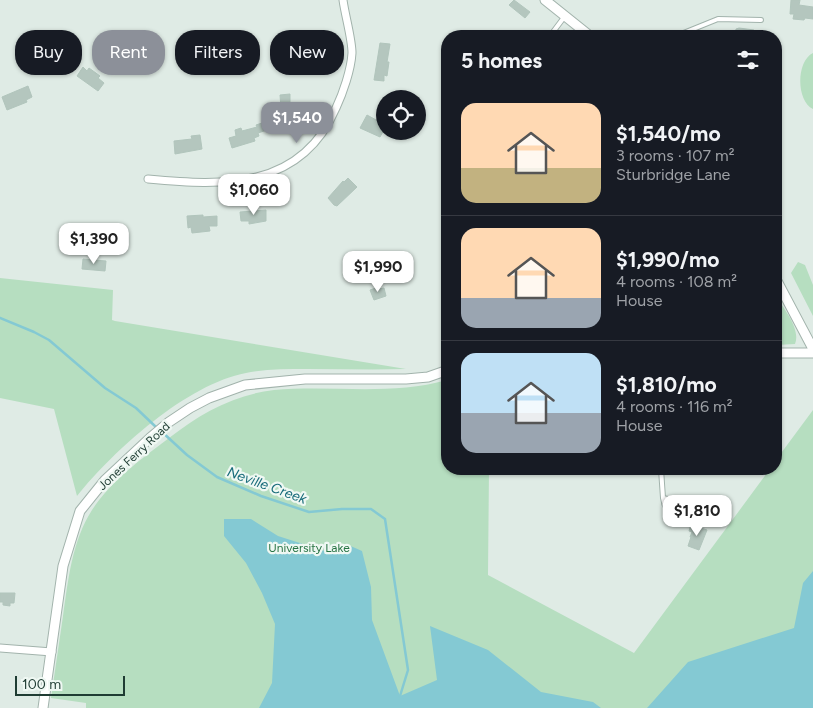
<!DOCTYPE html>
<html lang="en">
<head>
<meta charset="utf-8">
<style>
	:root { --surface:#171b24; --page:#242831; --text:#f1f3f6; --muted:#9ea1a6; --line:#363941; --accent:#8c9099 }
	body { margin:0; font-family:Figtree,sans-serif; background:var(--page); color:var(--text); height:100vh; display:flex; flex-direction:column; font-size:19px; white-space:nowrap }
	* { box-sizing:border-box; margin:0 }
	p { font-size:16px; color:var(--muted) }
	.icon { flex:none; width:28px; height:28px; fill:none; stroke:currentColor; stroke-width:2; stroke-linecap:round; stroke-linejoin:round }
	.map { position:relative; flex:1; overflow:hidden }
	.sheet { position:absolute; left:441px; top:30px; width:341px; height:445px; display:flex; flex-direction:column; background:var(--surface); border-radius:20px; box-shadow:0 1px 4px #0004 }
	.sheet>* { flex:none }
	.banner { position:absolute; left:15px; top:30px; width:351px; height:45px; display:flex; gap:10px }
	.fabs { position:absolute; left:376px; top:90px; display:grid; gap:10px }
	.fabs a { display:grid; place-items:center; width:50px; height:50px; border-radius:50%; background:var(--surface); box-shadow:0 1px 4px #0004; font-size:25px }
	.scale { position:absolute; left:15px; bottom:12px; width:110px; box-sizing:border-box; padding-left:5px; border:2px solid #1f3c33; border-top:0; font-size:14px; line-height:18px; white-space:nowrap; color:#1f3c33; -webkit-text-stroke:4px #eff8f3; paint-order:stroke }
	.price { position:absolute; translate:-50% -42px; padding:0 11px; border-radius:10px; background:#fff; color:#222; font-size:16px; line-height:32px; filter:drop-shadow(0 1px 2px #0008) }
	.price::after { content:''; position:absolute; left:50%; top:30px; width:15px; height:11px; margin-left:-8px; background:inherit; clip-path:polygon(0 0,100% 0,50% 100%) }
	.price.on { background:var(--accent); color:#fff }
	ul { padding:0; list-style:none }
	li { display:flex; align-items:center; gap:15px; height:125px; padding:0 20px }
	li+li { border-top:1px solid var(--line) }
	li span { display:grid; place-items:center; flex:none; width:140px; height:100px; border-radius:15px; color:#555 }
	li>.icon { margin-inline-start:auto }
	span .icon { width:60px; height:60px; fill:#fffc; stroke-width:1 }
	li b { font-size:21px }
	h2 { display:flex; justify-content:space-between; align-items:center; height:60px; padding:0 20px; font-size:21px }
	.tag { padding:0 18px; border-radius:20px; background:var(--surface); box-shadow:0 1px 4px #0004; font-size:18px; line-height:45px }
	.tag.on { background:var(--accent); color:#fff }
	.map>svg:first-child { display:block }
</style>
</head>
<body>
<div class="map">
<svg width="813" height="708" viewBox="0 0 813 708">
	<rect width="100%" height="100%" fill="#dfebe5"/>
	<path fill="#b6dec0" d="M813,53V109C796,101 796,61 813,53Z
		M798,262L805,265L813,285V316L791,273Z
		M0,278L113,290L112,320L115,321L406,369C373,370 340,369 307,369C287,369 266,369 246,373C187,384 114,450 77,496L54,409L0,398Z
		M776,296C784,309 801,329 795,344L776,345Z
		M447,380L448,469H489L488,575L634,653L770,469H776V460L813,410V708H86V703L51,698C55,671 59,643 63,616C68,581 72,541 92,510C111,481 141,459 169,438C201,413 233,395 274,390C332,385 391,396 447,380Z"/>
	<path fill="#84c9d3" d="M224,519H251L278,536L328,552L346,544L362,551L371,587L372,620L400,696L437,680L430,626L488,650L541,692L593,702L601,708H259L272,683L275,624L262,593L246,563L224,536Z
		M813,571V708H647L688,662L794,628L803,583Z"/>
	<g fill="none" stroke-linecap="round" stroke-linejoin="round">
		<path stroke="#84c9d3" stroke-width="2.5" d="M0,318L34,332L49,340L105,388L136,408L157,428
			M161,431L187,455L217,477L261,496L309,512L342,509H371L385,519L408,670L400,696L402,698"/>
	</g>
	<path fill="#b4c6be" stroke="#b1c5bc" d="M514,0L530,12L525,18L509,5Z
		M791,0H800L799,5L813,7V19L805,18L804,20L793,19L794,14H790Z
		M739,28L754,30L753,36H735L736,29Z
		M311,35H317V37H320L318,67H309L307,40L310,38Z
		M380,43L390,44L387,62H389L387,76L384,75V81L374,80Z
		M83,67L87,71L89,68L100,76L98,78L104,83L98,91L77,76Z
		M28,86L32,97L26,100L27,102L7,110L2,97Z
		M290,94V108H281L280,95Z
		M367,115L378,121L380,118L385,120V128L380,137L360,128Z
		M265,122L267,130L258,133L259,136L254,138L255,141L232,148L229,138L236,136L235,130L241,128L242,131L257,127L256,125Z
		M200,135L202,149L175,154L174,141L192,139L191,136Z
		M348,178L357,187L337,206L334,205L328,198L343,181L344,182Z
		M266,210V221L249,224V221H241L240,212Z
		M203,215V217L217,216V226H209L210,231L192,233L191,227L188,228L187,216Z
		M83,259L106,261L105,271L82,269Z
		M379,287V289L384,288L386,296L374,300L370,290Z
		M691,525L707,530L699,550L688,546L691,537H690L692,532L689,531Z
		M0,593H15L14,603H10V606L3,605V602H0Z"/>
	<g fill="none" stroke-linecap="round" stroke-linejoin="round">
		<g stroke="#a2b3ac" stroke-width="6">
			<path id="service" d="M550,36L565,16
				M676,36L718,19L761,20
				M661,469L663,498C664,507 669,513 676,516L683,513L681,504L677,501L663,498"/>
		</g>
		<g stroke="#a2b3ac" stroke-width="9">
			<path id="minor" d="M148,179C223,186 301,190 336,108C343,93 351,70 352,53C352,39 345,15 343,0
				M0,648L52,652"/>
		</g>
		<g stroke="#a2b3ac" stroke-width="11">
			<path id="tertiary" d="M545,0L590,36
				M776,279L813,349
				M776,353H813
				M43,708L63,566L80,511L105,480L150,438L169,422L190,408L209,398L245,385L305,379H406L428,377L448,370"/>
		</g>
		<use href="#service" stroke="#fff" stroke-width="4"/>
		<use href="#minor" stroke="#fff" stroke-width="7"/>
		<use href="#tertiary" stroke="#fff" stroke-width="9"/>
	</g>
	<g text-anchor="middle" stroke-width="4.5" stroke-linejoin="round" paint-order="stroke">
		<g font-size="12" fill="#1f3c33" stroke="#eff8f3">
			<text transform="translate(134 456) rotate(-43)" y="4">Jones Ferry Road</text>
		</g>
		<g font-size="12" fill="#287444" stroke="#eff8f3">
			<text x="309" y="552">University Lake</text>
		</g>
		<g font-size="14" font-style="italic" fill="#176b7a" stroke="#eff8f3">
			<text transform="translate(267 485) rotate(20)" y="5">Neville Creek</text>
		</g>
	</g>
</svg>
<div class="fabs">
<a><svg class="icon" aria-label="locate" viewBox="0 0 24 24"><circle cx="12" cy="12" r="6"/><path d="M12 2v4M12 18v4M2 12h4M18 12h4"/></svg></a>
</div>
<div class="scale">100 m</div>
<b class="price on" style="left:297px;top:144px">$1,540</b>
<b class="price" style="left:254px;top:216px">$1,060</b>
<b class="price" style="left:94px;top:265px">$1,390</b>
<b class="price" style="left:378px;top:293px">$1,990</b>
<b class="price" style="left:697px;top:537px">$1,810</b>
<div class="banner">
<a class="tag">Buy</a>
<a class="tag on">Rent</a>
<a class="tag">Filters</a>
<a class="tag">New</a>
</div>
<section class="sheet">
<h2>5 homes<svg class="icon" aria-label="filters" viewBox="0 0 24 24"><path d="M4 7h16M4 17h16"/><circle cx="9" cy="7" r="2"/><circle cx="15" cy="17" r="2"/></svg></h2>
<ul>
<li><span style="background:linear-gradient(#ffd9b3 65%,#c2b280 0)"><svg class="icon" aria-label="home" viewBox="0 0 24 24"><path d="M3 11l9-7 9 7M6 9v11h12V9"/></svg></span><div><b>$1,540/mo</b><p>3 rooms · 107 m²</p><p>Sturbridge Lane</p></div></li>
<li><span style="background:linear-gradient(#ffd9b3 70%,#9aa5b1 0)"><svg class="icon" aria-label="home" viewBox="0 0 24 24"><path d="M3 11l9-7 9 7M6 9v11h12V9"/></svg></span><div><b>$1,990/mo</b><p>4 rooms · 108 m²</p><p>House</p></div></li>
<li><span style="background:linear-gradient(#bfe0f5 60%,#9aa5b1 0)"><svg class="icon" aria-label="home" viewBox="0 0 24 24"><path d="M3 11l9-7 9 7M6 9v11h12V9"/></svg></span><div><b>$1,810/mo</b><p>4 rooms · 116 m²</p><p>House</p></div></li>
</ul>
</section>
</div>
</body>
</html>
